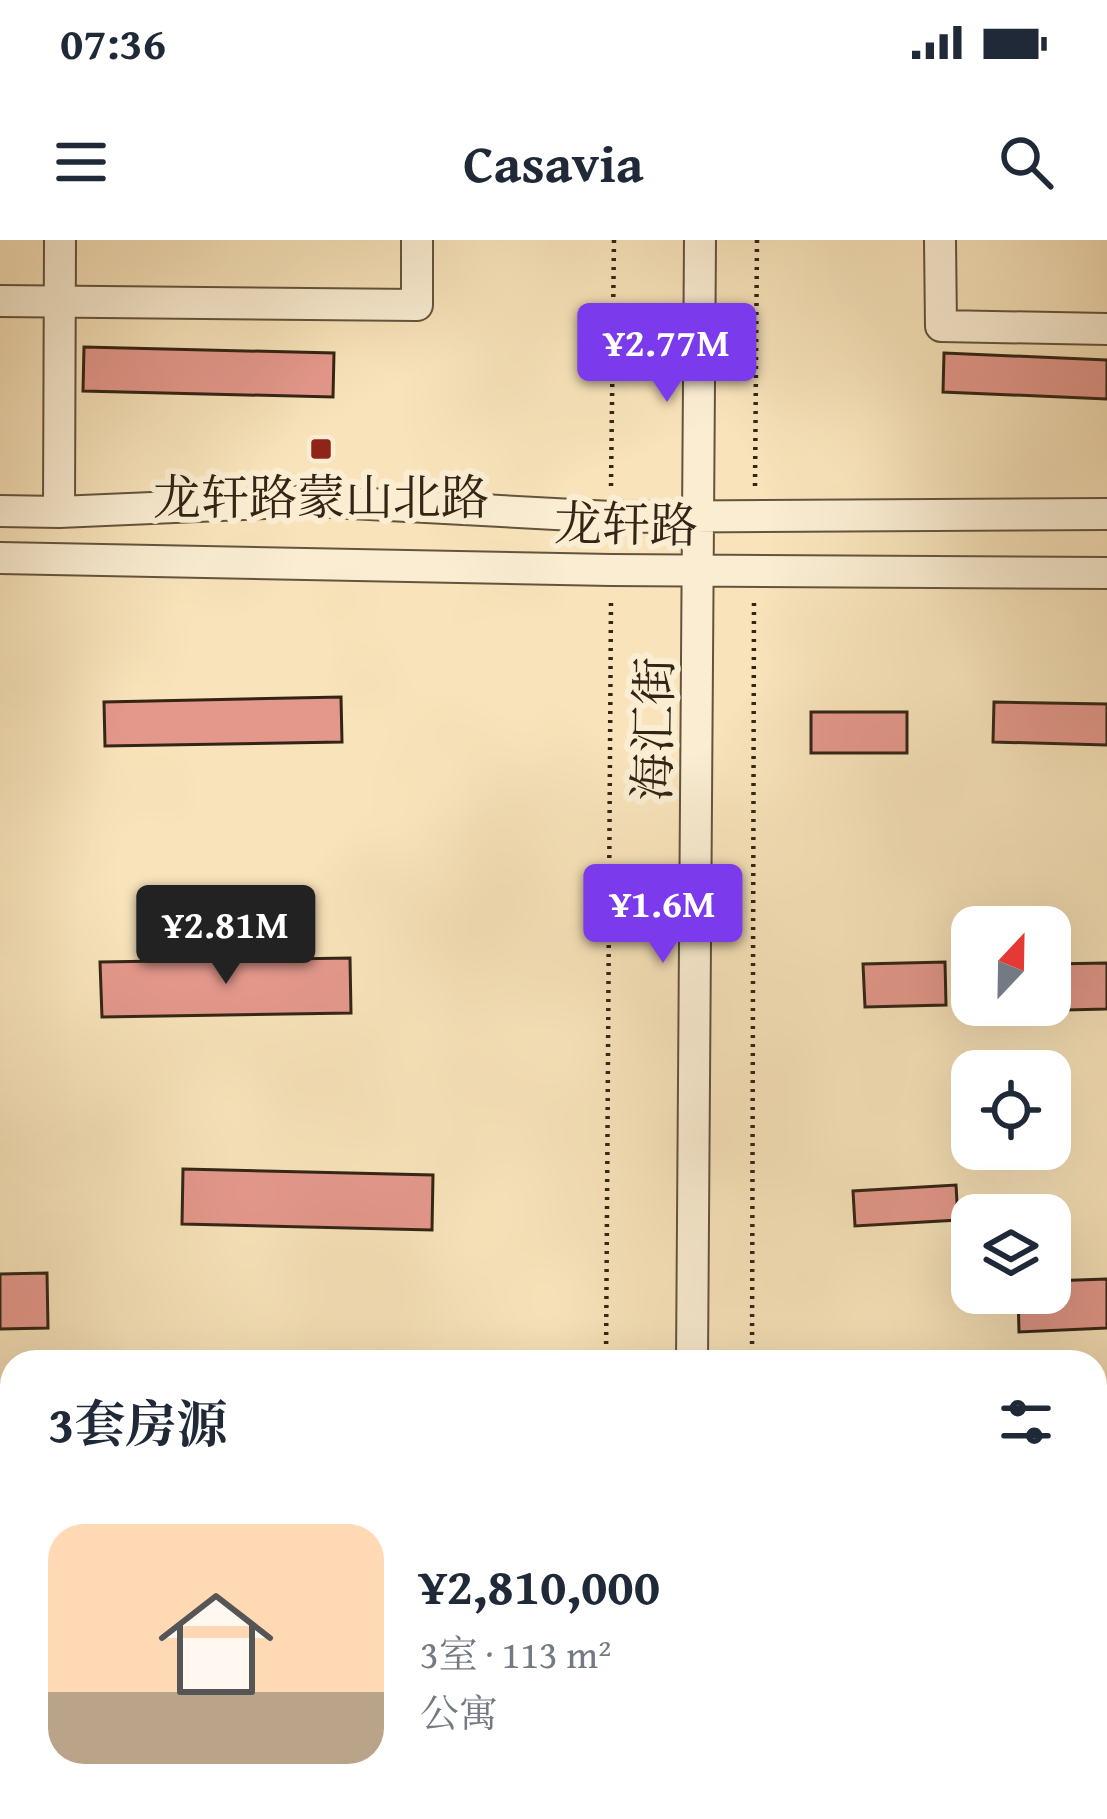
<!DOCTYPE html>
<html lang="zh">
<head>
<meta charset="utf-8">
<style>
	:root { --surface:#fff; --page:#f6f6f7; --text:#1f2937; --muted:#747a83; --line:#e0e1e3; --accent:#7c3aed }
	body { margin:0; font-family:"Gentium Book Plus","Noto Serif SC",serif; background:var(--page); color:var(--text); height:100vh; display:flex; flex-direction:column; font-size:45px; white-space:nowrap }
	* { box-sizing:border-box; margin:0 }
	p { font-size:39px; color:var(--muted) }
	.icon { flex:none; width:66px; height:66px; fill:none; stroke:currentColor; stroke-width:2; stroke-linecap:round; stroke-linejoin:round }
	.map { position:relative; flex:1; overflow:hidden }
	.drawer { position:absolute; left:0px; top:1110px; width:1107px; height:471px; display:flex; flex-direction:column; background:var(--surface); border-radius:36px 36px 0 0; box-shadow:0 12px 48px #0002 }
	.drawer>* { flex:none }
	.needle { width:78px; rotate:22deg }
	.fabs { position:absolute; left:951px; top:666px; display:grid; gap:24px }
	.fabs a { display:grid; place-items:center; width:120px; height:120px; border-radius:24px; background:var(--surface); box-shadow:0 12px 48px #0002; font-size:60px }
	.price { position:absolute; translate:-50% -102px; padding:0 27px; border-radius:12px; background:var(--accent); color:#fff; font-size:39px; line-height:78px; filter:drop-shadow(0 3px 6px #0008) }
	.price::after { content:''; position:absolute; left:50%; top:72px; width:36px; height:27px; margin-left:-18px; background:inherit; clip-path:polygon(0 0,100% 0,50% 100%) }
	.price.active { background:#222; color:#fff }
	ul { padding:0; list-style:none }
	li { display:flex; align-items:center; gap:36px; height:300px; padding:0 48px }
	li+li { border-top:3px solid var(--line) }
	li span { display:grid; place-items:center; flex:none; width:336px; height:240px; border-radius:36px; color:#555 }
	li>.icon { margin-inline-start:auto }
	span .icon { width:144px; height:144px; fill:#fffc; stroke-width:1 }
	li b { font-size:51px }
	h2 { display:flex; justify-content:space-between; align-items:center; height:144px; padding:0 48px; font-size:51px }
	.status { display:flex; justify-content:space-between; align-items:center; height:84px; padding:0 60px; background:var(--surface); direction:ltr }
	.status svg { height:33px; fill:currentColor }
	header { display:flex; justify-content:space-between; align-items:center; height:156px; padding:0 48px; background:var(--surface); font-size:54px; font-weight:700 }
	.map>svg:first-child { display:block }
</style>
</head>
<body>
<div class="status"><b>07:36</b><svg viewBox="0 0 49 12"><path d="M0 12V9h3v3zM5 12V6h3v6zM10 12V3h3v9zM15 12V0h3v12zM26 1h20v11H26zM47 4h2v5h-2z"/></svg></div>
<header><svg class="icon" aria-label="menu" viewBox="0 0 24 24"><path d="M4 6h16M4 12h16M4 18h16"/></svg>Casavia<svg class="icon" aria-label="search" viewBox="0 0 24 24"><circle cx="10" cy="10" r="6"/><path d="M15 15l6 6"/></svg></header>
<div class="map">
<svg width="1107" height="1579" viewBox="0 0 1107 1579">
	<rect width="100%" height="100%" fill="#f8e3ba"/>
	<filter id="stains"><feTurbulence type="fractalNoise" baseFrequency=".00167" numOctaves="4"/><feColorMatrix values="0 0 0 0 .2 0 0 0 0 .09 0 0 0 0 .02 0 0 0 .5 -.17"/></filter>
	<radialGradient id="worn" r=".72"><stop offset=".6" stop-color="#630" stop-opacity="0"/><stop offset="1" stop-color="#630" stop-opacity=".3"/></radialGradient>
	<path fill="#e4988c" stroke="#332515" stroke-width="3" d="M84,107L334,113L333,157L83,151Z
		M944,113L1107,120V159L943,152Z
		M341,457L342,502L105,506L104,462Z
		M994,462L1107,464V505L993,502Z
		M811,472H907V513H811Z
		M350,718L351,773L102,777L100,722Z
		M945,722L946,765L865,767L863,724Z
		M1107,723V769L1023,771V765H1050V724Z
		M183,929L433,935L432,990L182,984Z
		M956,945L958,980L855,986L853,951Z
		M47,1033L48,1088L0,1089V1034Z
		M1107,1039V1088L1019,1092L1018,1053H1050V1041Z
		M1095,1311H1107V1351H1095Z
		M0,1407H12V1478H0Z
		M1095,1418H1107V1475L1095,1474Z"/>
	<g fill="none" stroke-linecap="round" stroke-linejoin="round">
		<g stroke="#64543e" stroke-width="34">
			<path id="minor" d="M940,0L941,86L1107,89
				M0,61L417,65V0
				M0,271L59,272L313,261L611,277L1107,274
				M59,272L60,0
				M0,318L611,330L1107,333
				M692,1122L700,0
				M688,1579V1569"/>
		</g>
		<path stroke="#332515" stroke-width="4.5" stroke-dasharray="3 6" stroke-linecap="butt" d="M611,246L614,0
			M755,246L757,0
			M606,1122L611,360
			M752,1122L754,360
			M453,1569V1579
			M906,1579L907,1569"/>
		<use href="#minor" stroke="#faedd2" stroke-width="30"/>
	</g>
	<rect fill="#8f2418" stroke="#faedd2" stroke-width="4.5" x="309" y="197" width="24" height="24" rx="6"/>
	<g text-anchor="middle" stroke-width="12" stroke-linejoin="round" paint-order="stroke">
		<g font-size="48" fill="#332515" stroke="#faedd2">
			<text x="321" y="274">龙轩路蒙山北路</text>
		</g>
		<g font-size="48" fill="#332515" stroke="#faedd2">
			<text transform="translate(626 284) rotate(1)" y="17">龙轩路</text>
			<text transform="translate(653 489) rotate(-89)" y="17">海汇街</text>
		</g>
	</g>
	<rect width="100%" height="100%" filter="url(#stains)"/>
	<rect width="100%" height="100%" fill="url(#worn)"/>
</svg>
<div class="fabs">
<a><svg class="needle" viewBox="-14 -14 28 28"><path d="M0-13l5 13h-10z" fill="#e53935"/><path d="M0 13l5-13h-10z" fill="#747a83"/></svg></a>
<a><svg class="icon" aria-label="locate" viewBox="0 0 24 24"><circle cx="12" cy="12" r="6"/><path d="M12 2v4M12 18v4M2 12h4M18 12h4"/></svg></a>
<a><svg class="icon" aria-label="layers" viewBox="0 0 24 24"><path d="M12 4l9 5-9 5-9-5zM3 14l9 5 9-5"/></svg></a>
</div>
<b class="price" style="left:667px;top:165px">¥2.77M</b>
<b class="price" style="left:663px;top:726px">¥1.6M</b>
<b class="price active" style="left:226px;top:747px">¥2.81M</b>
<section class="drawer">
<h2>3套房源<svg class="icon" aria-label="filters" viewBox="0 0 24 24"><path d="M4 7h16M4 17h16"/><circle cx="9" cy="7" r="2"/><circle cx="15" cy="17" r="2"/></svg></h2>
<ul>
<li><span style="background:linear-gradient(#ffd9b3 70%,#b9a48a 0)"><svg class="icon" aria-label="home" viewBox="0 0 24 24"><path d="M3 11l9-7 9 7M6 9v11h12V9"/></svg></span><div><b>¥2,810,000</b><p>3室 · 113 m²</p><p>公寓</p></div></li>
</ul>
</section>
</div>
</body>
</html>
